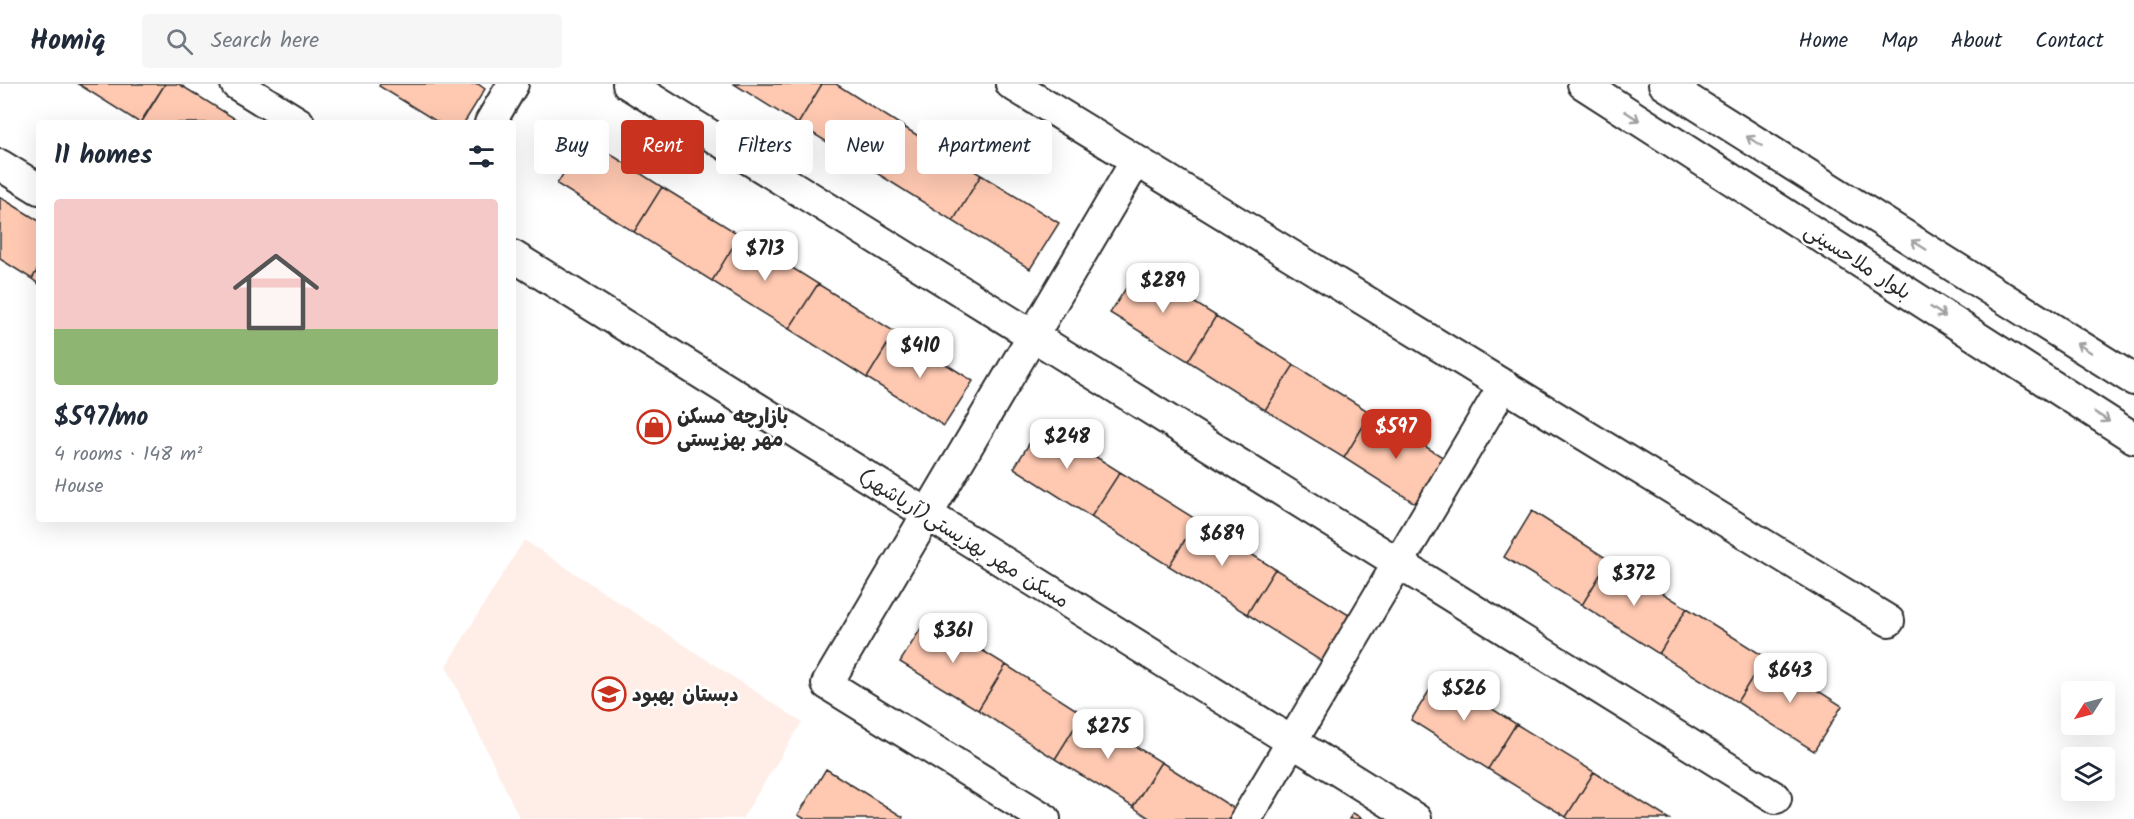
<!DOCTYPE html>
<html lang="en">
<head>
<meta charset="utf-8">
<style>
	:root { --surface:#fff; --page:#f6f6f7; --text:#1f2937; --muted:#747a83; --line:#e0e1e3; --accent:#c8321e }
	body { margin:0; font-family:Kalam,"Playpen Sans Arabic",sans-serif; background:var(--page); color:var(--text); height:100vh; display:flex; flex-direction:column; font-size:22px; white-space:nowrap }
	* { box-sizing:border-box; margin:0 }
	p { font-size:20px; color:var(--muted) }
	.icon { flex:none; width:33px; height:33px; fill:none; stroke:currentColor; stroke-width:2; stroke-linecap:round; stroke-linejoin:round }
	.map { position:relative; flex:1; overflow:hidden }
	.drawer { position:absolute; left:36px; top:36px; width:480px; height:402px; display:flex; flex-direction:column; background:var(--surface); border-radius:6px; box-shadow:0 6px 24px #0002 }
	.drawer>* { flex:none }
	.hud { position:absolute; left:534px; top:36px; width:570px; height:54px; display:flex; gap:12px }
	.needle { width:39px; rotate:234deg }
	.fabs { position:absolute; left:2061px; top:597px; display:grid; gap:12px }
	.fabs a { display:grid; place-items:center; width:54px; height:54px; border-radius:6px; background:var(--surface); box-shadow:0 6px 24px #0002; font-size:30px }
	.price { position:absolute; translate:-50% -51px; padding:0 14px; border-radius:12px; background:#fff; color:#222; font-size:20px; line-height:39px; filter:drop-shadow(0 2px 3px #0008) }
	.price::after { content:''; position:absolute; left:50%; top:36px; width:18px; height:14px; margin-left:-9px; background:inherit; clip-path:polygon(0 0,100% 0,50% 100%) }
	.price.active { background:var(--accent); color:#fff }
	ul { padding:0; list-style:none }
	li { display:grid; align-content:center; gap:12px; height:318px; padding:0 18px }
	li span { display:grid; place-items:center; height:186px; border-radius:6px; color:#555 }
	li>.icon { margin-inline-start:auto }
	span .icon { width:108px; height:108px; fill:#fffc; stroke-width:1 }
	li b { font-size:26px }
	h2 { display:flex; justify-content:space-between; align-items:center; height:72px; padding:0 18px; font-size:26px }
	.chip { padding:0 21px; border-radius:6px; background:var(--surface); box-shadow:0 6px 24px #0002; font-size:21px; line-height:54px }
	.chip.active { background:var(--accent); color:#fff }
	header { display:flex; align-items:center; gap:36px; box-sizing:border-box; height:84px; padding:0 30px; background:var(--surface); border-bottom:2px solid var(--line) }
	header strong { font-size:28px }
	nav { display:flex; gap:33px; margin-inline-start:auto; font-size:21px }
	.search { width:420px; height:54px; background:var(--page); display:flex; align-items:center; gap:15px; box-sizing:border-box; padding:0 21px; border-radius:6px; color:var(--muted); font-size:22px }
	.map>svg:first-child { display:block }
</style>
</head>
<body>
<header>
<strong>Homiq</strong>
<div class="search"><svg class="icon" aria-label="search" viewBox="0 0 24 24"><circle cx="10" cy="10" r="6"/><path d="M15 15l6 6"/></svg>Search here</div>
<nav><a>Home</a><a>Map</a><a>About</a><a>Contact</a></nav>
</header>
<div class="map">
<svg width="2134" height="735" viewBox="0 0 2134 735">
	<rect width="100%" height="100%" fill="#fff"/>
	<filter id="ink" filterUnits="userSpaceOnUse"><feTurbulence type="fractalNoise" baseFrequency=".0167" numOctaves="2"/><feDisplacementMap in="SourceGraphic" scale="12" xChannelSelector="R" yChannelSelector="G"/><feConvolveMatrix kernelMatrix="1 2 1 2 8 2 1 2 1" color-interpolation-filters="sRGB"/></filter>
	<g filter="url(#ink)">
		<path fill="#ffeee8" d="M524,456L802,638L742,735H520L446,582Z"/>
		<path fill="#fec8b1" stroke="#2b2b2b" stroke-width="1.5" d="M78,0H165L140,39Z
			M165,0H179L242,39H141Z
			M380,0H478L485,5L464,39H439L379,2Z
			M734,0H822L798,40Z
			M822,0H836L904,43L875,88L798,40Z
			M904,43L981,91L953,137L875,88Z
			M585,54L662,103L634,148L557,100Z
			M981,91L1059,139L1030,185L953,137Z
			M662,103L740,151L712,197L634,148Z
			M0,113L39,137V183L32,195L0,175Z
			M740,151L818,200L789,245L712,197Z
			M39,183V200L32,195Z
			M1139,184L1216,232L1188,277L1110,229Z
			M818,200L895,248L867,294L789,245Z
			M1216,232L1294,281L1265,326L1188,277Z
			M895,248L973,297L944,342L867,294Z
			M1294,281L1371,329L1344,374L1265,326Z
			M1371,329L1449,377L1421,423L1344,374Z
			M1042,339L1120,388L1091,433L1014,384Z
			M1120,388L1197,436L1169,482L1091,433Z
			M1532,427L1609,476L1582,521L1504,473Z
			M1197,436L1275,485L1247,530L1169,482Z
			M1609,476L1687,524L1659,570L1582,521Z
			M1275,485L1352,533L1324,579L1247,530Z
			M1687,524L1765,573L1737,618L1659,570Z
			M928,533L1006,581L978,626L900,578Z
			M1765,573L1842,622L1814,667L1737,618Z
			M1006,581L1083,630L1055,675L978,626Z
			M1439,591L1516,640L1488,685L1411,636Z
			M1083,630L1161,678L1133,723L1055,675Z
			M1516,640L1594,688L1566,733L1488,685Z
			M1161,678L1238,727L1233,735H1151L1133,723Z
			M826,685L903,733L902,735H805L798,731Z
			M1594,688L1669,735H1569L1566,733Z
			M1353,729L1363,735H1349Z"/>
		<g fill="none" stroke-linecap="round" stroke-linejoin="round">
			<g stroke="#2b2b2b" stroke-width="34">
				<path id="minor" d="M236,0L299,39
					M628,0L1776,714
					M1011,0L1889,537
					M1583,0L2134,354
					M1664,0L2134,296
					M490,39L513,0
					M0,81L39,105
					M513,172L1416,735
					M1045,735L827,600L1136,77
					M1246,735L1504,301"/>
			</g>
			<use href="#minor" stroke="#fff" stroke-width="30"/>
		</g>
		<defs><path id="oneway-shaft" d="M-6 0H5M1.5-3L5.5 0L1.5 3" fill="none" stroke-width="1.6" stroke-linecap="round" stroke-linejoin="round" transform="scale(1.5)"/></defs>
		<g stroke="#a0a0a0">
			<use href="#oneway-shaft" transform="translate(1632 32) rotate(33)"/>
			<use href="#oneway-shaft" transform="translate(1754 57) rotate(-148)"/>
			<use href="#oneway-shaft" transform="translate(1919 161) rotate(-148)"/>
			<use href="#oneway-shaft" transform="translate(1938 228) rotate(33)"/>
			<use href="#oneway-shaft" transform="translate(2084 264) rotate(-148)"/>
			<use href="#oneway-shaft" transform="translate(2102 333) rotate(33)"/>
		</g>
	</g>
	<defs>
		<g id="shop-ring" transform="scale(1.725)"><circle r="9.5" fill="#fff" stroke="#c8321e" stroke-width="1.5"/><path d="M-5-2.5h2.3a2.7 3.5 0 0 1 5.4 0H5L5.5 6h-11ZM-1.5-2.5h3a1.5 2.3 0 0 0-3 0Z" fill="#c8321e"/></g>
		<g id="school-ring" transform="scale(1.725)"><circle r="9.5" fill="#fff" stroke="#c8321e" stroke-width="1.5"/><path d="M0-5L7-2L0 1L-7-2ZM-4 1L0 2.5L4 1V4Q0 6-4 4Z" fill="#c8321e"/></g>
	</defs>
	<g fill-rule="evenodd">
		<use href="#shop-ring" x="654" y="343"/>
		<use href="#school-ring" x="609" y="610"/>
	</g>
	<g text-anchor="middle" stroke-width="5" stroke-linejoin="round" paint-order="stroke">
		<g font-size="20" fill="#2b2b2b" stroke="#fff">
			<text transform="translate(1858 177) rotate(33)" y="7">بلوار ملاحسینی</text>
			<text transform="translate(964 454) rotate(32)" y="7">مسکن مهر بهزیستی(آریاشهر)</text>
		</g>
		<g font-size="20" font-weight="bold" fill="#2b2b2b" stroke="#fff" text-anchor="start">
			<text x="677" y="339">بازارچه مسکن<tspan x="677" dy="23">مهر بهزیستی</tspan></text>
			<text x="632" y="617">دبستان بهبود</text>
		</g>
	</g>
</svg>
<div class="fabs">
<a><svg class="needle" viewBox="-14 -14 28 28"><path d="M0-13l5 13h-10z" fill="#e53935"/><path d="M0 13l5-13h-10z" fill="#747a83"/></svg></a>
<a><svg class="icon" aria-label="layers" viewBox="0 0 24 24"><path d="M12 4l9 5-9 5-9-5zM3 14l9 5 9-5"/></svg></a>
</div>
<b class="price" style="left:765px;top:198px">$713</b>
<b class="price" style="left:1163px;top:230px">$289</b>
<b class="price" style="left:920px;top:295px">$410</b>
<b class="price active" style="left:1396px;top:376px">$597</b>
<b class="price" style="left:1067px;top:386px">$248</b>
<b class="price" style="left:1222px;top:483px">$689</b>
<b class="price" style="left:1634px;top:523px">$372</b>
<b class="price" style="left:953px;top:580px">$361</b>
<b class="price" style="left:1790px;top:620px">$643</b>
<b class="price" style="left:1464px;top:638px">$526</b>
<b class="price" style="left:1108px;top:676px">$275</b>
<div class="hud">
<a class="chip">Buy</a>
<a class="chip active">Rent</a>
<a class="chip">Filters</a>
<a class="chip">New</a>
<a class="chip">Apartment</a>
</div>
<section class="drawer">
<h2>11 homes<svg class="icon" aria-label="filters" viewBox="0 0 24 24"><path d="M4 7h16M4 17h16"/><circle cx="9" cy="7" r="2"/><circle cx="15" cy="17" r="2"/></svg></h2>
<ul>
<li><span style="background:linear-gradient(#f6c9c9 70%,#8fb573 0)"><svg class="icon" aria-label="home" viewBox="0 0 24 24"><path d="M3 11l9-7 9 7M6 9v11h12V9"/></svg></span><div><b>$597/mo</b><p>4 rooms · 148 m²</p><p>House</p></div></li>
</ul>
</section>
</div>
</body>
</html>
